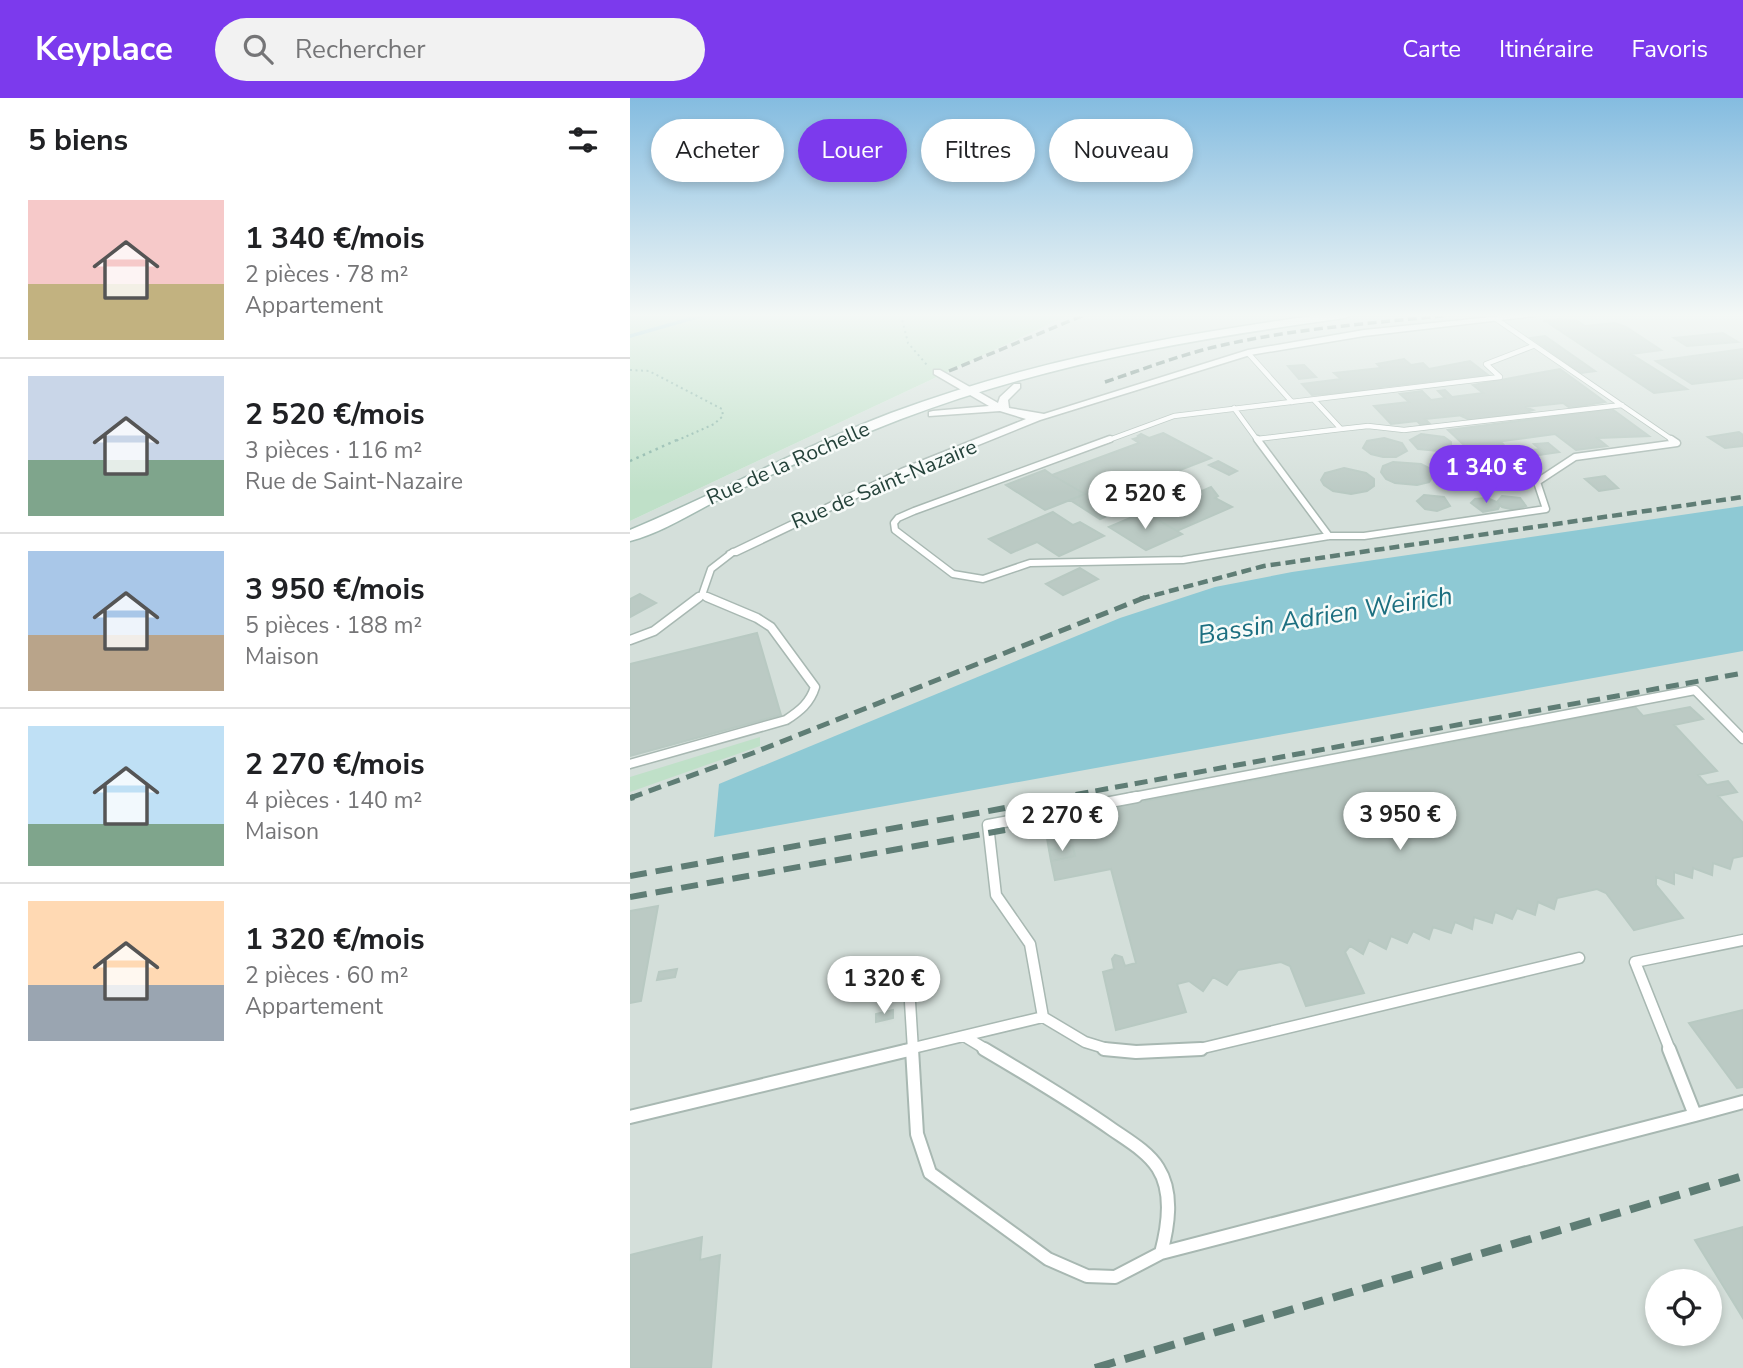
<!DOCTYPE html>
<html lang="fr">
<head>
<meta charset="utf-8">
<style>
	:root { --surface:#fff; --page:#f2f2f2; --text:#202124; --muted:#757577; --line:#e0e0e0; --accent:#7c3aed }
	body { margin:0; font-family:"Nunito Sans",sans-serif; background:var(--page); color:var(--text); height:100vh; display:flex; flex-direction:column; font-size:26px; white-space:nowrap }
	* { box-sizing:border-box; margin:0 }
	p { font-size:23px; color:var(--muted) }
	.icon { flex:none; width:38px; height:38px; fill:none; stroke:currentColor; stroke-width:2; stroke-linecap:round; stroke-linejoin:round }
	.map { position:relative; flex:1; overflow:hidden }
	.details { display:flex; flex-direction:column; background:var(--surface); width:630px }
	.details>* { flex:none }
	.top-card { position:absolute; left:21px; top:21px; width:665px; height:63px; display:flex; gap:14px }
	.fabs { position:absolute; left:1015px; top:1171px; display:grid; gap:14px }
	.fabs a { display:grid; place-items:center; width:77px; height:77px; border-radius:50%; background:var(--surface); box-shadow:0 4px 10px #0003; font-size:35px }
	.price { position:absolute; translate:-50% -60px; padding:0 16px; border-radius:24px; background:#fff; color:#222; font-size:23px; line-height:46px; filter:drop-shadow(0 2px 4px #0008) }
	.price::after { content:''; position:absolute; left:50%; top:42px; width:21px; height:16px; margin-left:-10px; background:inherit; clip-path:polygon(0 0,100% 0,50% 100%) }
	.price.current { background:var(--accent); color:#fff }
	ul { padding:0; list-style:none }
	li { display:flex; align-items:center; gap:21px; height:175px; padding:0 28px }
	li+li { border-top:2px solid var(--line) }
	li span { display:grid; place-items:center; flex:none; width:196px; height:140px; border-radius:0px; color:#555 }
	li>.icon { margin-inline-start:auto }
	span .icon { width:84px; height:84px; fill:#fffc; stroke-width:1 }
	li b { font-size:30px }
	h2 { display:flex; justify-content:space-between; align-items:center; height:84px; padding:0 28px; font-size:30px }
	.pill { padding:0 24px; border-radius:32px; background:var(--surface); box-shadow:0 4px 10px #0003; font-size:24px; line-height:63px }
	.pill.current { background:var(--accent); color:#fff }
	header { display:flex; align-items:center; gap:42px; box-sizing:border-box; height:98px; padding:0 35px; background:var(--accent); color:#fff }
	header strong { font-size:33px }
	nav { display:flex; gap:38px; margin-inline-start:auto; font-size:24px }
	.search { width:490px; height:63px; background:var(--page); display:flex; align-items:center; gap:18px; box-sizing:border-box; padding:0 24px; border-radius:38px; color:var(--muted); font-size:26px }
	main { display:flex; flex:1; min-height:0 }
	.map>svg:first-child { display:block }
</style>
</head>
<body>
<header>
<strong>Keyplace</strong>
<div class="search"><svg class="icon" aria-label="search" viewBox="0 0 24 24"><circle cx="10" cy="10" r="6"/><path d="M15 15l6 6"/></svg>Rechercher</div>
<nav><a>Carte</a><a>Itinéraire</a><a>Favoris</a></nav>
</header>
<main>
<section class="details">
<h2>5 biens<svg class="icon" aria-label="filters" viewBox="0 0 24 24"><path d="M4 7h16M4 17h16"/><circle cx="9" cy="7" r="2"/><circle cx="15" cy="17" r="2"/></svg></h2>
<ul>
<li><span style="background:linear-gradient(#f6c9c9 60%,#c2b280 0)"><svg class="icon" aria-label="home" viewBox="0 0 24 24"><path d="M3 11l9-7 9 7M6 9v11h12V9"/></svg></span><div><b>1 340 €/mois</b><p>2 pièces · 78 m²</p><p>Appartement</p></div></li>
<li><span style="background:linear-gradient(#c9d6e8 60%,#7fa58c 0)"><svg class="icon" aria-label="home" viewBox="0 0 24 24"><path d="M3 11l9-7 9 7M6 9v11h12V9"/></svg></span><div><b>2 520 €/mois</b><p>3 pièces · 116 m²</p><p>Rue de Saint-Nazaire</p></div></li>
<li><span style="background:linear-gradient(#a9c7e8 60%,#b9a48a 0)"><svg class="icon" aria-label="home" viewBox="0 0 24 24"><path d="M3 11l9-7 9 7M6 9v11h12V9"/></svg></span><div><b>3 950 €/mois</b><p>5 pièces · 188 m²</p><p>Maison</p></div></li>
<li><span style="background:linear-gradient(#bfe0f5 70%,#7fa58c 0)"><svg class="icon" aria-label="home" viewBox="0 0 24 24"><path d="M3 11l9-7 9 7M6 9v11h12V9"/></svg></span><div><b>2 270 €/mois</b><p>4 pièces · 140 m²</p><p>Maison</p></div></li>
<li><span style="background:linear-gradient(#ffd9b3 60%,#9aa5b1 0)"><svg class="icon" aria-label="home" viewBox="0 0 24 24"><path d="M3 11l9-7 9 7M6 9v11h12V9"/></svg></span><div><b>1 320 €/mois</b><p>2 pièces · 60 m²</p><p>Appartement</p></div></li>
</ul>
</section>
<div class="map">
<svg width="1113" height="1270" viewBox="0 0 1113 1270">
	<rect width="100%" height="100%" fill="#e6efeb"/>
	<path fill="#d4dfda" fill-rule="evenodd" d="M439,217H1113V1270H0V423ZM1027,1183H1080V1236H1027Z"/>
	<path fill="#bfe0c8" d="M0,217H439L0,423Z
		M130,639V648L0,694V679Z"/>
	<path fill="#8ec9d4" d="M1113,408V553L84,739L89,686L490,520L585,489L662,474Z"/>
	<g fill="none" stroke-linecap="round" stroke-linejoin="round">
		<path stroke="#8ec9d4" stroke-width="3.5" d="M0,238L74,217"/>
	</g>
	<path fill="#bbcac4" stroke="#b8c9c2" stroke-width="2" d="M929,221L946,222L955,228L985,225L996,229L1031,252L1001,256L1057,291L1024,295L920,226L926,225L913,223Z
		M1093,235L1108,244L1057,248L1044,240Z
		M915,238L965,273L951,275L901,240Z
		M1113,251V280L1062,286L1026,263Z
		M774,261L781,267L793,265L799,271L840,263L858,277L751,289L753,292L682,297L672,286L711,281L704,275L751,270L747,266Z
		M674,267L686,279L669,281L658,268Z
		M930,271L975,304L940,310L933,305L895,309L903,312L899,313L902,315L840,322L831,318L834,317L795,321L800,326L791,327L787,323L761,326L744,308L779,304L770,296L792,293L801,302L815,300L808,293L815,292L822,299L853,295L843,287Z
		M982,311L1019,338L967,340L977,348L946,352L925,336L835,348L818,332Z
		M1109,334L1113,337V348L1095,350L1078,339Z
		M533,335L581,360L550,372L557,377L549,380L572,393L581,389L588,398L585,400L602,409L547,433L503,407L470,421L440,402L455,396L422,377L509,345L503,341L510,339L508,338L511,336L519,340Z
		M791,336L814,339L821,344V349L809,353L788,351L780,342Z
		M754,340L772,345L777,353L766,359H753L741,356L733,350L737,343Z
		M870,343L873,346L838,351L835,348Z
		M918,345L929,354L902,358L896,353L910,351L904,346Z
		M868,355L873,360L851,363L845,358Z
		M588,363L607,373L599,377L579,367Z
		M763,364L791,366L801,371L804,377L799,384L787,387L765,385L756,381L751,374L753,368Z
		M714,370L736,375L744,381V388L737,393L721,396L703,393L694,387L691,382L695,375Z
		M415,372L422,377L455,396L415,412L376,387Z
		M820,375L827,378L828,382L820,383L811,379Z
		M975,378L988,390L969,393L955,381Z
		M794,397L814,399L820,408L807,413L795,411L787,403Z
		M872,398L890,400L896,408L884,412L872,409L867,404Z
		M857,400L867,404L870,407L868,411L853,414L841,405L845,401Z
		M423,414L443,427L450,424L474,438L429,458L407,444L381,455L359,441Z
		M514,414L547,433L552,436L516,452L479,429Z
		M450,470L468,481L433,497L416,486Z
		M10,496L26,505L0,519V501Z
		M127,535L151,617L0,658V566Z
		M1005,609L1013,618L1060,609L1073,621L1044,627L1087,673L1068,677L1077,687L1098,683L1107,694L1088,698L1113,725V758L1103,760L1100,771L1083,765L1082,777L1063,770L1062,780L1044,774V786L1026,779V787L1053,820L1004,832L976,795L967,791L927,800L924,811L908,804L905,817L887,810L882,821L865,814L862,825L844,819L842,831L825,824L821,835L803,829L799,841L783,833L777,845L761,838L756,851L739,842L733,856L720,848L715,854L734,895L676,908L660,868L651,864L608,872L597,887L583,879L573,893L559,883L547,886L556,914L486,932L473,874L484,871L482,861L485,857L492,859L495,868L506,865L481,771L425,782L421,763L445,758L443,748L419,752L416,734L467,724L463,713Z
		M443,748L445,758L421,763L419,752Z
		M28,808L11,903L0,905V813Z
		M47,871L45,879L27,882L29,874Z
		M263,912V920L246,924V916Z
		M1113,912V989L1107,990L1059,925Z
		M1113,1129V1220L1065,1142Z
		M72,1139L70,1162L90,1157L81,1270H0V1157Z"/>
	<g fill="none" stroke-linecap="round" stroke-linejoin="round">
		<g stroke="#a8b8b2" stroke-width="6">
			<path id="service-far4" d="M866,221L1044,343
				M618,255L662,304
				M604,310L628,343
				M711,331L738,328L774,332L992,307
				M627,341L711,331L684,302
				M476,343L544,318L870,279L856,266L903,248"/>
		</g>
		<g stroke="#a8b8b2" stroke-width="9">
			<path id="service-far3" d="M480,341L284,413L268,420L264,425L265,432L323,476L353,481L400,465L553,462L699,438H734L916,411L907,384L945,359L1047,345L1041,341
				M627,341L699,438
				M72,497L81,501
				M67,501L72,497L81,471L103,454"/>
		</g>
		<g stroke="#a8b8b2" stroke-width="11">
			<path id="service-far2" d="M0,542L24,533L69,499
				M0,666L156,622C170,613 180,605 185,589L141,529L127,520L77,499
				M498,700L1065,592L1113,641"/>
		</g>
		<g stroke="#a8b8b2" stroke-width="13">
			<path id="service-far1" d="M280,904L283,952
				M413,919L400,846L366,797L358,727L507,699
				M334,938L357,952
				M275,952L413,919L455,944L481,952
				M546,952L569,951L949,860
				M1040,952L1005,864L1113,842"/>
		</g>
		<g stroke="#a8b8b2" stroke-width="16">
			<path id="service" d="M282,951L287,1036L300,1075L418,1161L457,1178L485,1179L531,1155C538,1129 544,1095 528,1070C518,1054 499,1043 483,1032C442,1003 398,977 354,951
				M474,951L506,954L571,951
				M1065,1017L1113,1004
				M0,1019L283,951
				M531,1155L1065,1017L1039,951"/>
		</g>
		<g stroke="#a8b8b2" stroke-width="3">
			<path id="minor" d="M882,217H912L734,238L620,257L410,322L279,375L107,457H99L97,454L271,371L396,321L370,313L299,318V314L303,313L359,308L304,276V272H310L368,305L370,299L384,286H390V290L378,302L379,310L414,316L618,252L734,232Z"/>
		</g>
		<g stroke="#a4bbb3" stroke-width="3">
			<path id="secondary" d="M689,217H720L715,220C563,241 415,266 271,321C211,344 153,371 96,398C65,413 34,434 0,443V432C88,395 172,349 261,315C400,263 543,237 689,217Z"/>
		</g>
		<path stroke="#86b3a5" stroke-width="2" stroke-dasharray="2 3.5" stroke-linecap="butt" d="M271,217L278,245L297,267
			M0,272L19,273L92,311L93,318L84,326L46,343"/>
		<path stroke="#86b3a5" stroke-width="2.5" stroke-dasharray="2.5 4.5" stroke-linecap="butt" d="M0,363L49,341"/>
		<use href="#service-far4" stroke="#fff" stroke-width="4.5"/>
		<use href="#service-far3" stroke="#fff" stroke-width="6"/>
		<use href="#service-far2" stroke="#fff" stroke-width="8"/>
		<use href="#service-far1" stroke="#fff" stroke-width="10"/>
		<use href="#service" stroke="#fff" stroke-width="12"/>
		<use href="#minor" fill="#fff" fill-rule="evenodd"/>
		<use href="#secondary" fill="#fff" fill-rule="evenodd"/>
		<path stroke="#5f7d75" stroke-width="3.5" stroke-dasharray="9 4.5" stroke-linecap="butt" d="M319,273L454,217
			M475,284C514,271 552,256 593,247C668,230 745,225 821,217"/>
		<path stroke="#5f7d75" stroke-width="4.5" stroke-dasharray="10 5" stroke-linecap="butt" d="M510,501L634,468L1113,399"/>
		<path stroke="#5f7d75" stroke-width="5" stroke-dasharray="13 7" stroke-linecap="butt" d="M0,700L123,655L516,499
			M426,700L1113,575"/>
		<path stroke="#5f7d75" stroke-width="6" stroke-dasharray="17 9" stroke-linecap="butt" d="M0,700L4,699
			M0,778L436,699
			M0,799L465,716"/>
		<path stroke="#5f7d75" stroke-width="8" stroke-dasharray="21 10" stroke-linecap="butt" d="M465,1270L1113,1078"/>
	</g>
	<linearGradient id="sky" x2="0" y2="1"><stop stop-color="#84bce0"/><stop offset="0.55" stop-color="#f4f8f6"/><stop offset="1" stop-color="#f4f8f6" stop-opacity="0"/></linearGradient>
	<rect width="1113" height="395" fill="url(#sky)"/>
	<g text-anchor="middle" stroke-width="5" stroke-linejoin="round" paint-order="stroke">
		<g font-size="21" fill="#24423a" stroke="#f7fbf9">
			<text transform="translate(158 365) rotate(-24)" y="7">Rue de la Rochelle</text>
			<text transform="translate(254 386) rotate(-23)" y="7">Rue de Saint-Nazaire</text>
		</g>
		<g font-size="26" font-style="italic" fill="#1c6f80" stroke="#f7fbf9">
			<text transform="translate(695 517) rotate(-9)" y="9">Bassin Adrien Weirich</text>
		</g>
	</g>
</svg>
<div class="fabs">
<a><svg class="icon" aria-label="locate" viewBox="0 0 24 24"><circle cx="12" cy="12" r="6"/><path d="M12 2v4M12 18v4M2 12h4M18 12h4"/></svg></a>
</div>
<b class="price current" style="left:856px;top:407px">1 340 €</b>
<b class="price" style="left:515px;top:433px">2 520 €</b>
<b class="price" style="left:770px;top:754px">3 950 €</b>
<b class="price" style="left:432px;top:755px">2 270 €</b>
<b class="price" style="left:254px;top:918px">1 320 €</b>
<div class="top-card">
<a class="pill">Acheter</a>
<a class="pill current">Louer</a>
<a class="pill">Filtres</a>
<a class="pill">Nouveau</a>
</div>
</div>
</main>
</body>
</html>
